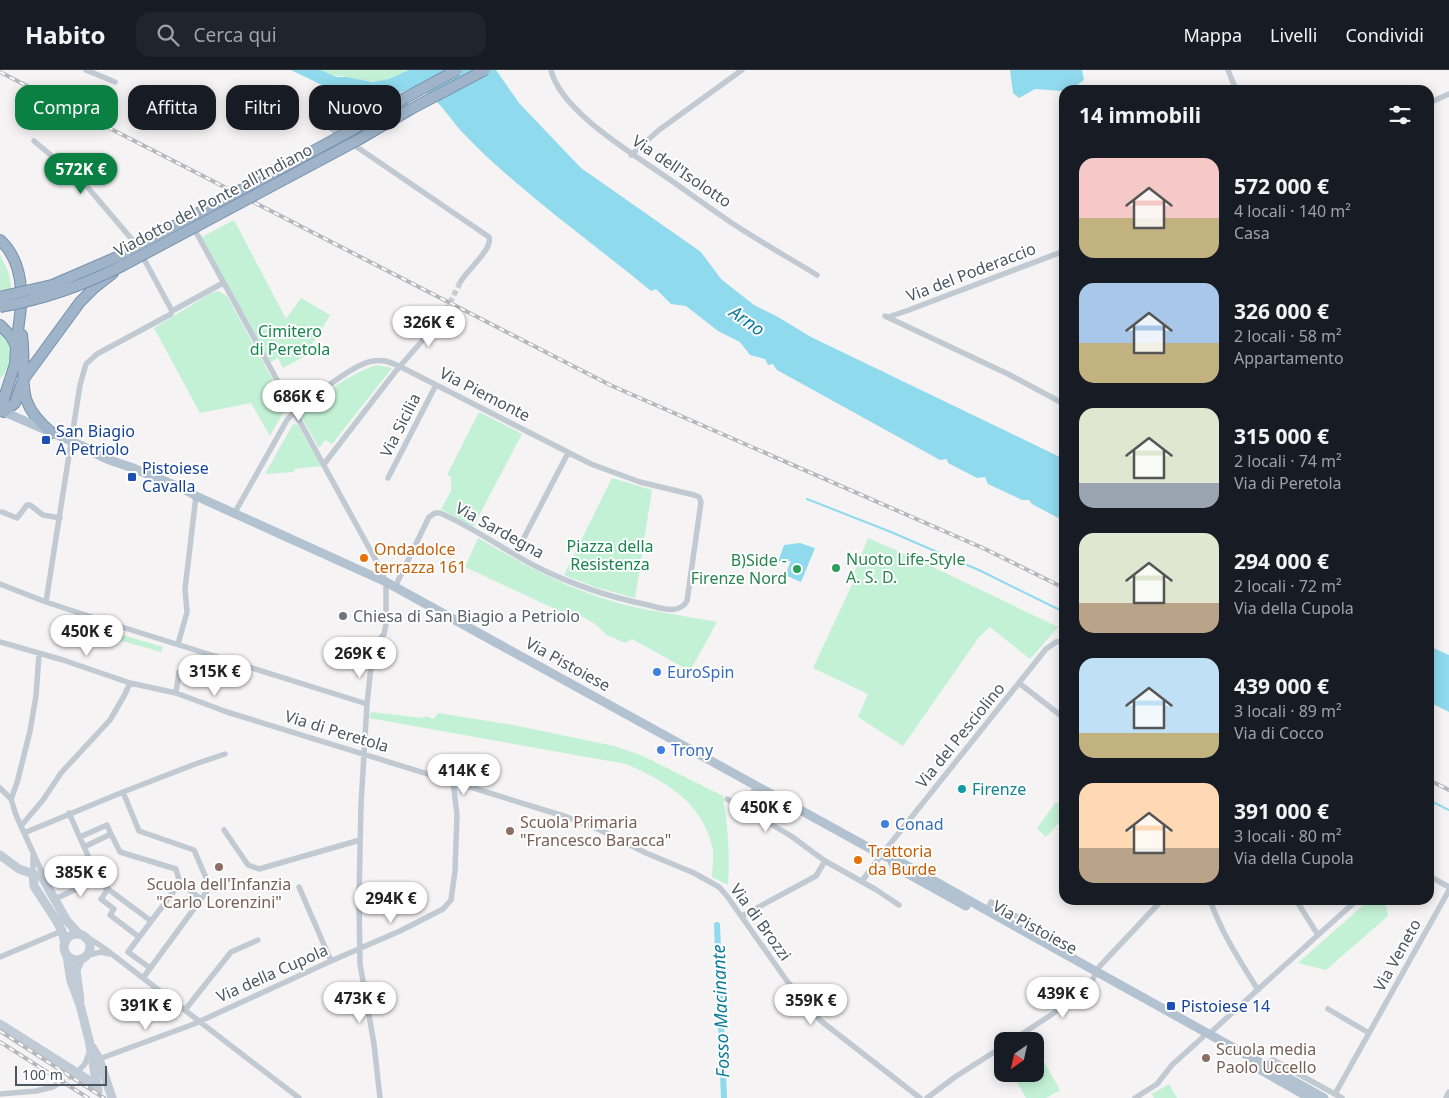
<!DOCTYPE html>
<html lang="it">
<head>
<meta charset="utf-8">
<style>
	:root { --surface:#171b24; --page:#20242c; --text:#f1f3f6; --muted:#9ea1a6; --line:#363941; --accent:#0b8043 }
	body { margin:0; font-family:"Noto Sans",sans-serif; background:var(--page); color:var(--text); height:100vh; display:flex; flex-direction:column; font-size:19px; white-space:nowrap }
	* { box-sizing:border-box; margin:0 }
	p { font-size:16px; color:var(--muted) }
	.icon { flex:none; width:28px; height:28px; fill:none; stroke:currentColor; stroke-width:2; stroke-linecap:round; stroke-linejoin:round }
	.map { position:relative; flex:1; overflow:hidden }
	.side { position:absolute; left:1059px; top:15px; width:375px; height:820px; display:flex; flex-direction:column; background:var(--surface); border-radius:15px; box-shadow:0 2px 12px #0003 }
	.side>* { flex:none }
	.hud { position:absolute; left:15px; top:15px; width:475px; height:45px; display:flex; gap:10px }
	.needle { width:32px; rotate:214deg }
	.tools { position:absolute; left:994px; top:962px; display:grid; gap:10px }
	.tools a { display:grid; place-items:center; width:50px; height:50px; border-radius:10px; background:var(--surface); box-shadow:0 2px 12px #0003; font-size:25px }
	.scale { position:absolute; left:15px; bottom:12px; width:92px; box-sizing:border-box; padding-left:5px; border:2px solid #4a5661; border-top:0; font-size:14px; line-height:18px; white-space:nowrap; color:#4a5661; -webkit-text-stroke:4px #fff; paint-order:stroke }
	.price { position:absolute; translate:-50% -42px; padding:0 11px; border-radius:18px; background:#fff; color:#222; font-size:16px; line-height:32px; filter:drop-shadow(0 1px 2px #0008) }
	.price::after { content:''; position:absolute; left:50%; top:30px; width:15px; height:11px; margin-left:-8px; background:inherit; clip-path:polygon(0 0,100% 0,50% 100%) }
	.price.selected { background:var(--accent); color:#fff }
	ul { padding:0; list-style:none }
	li { display:flex; align-items:center; gap:15px; height:125px; padding:0 20px }
	li span { display:grid; place-items:center; flex:none; width:140px; height:100px; border-radius:15px; color:#555 }
	li>.icon { margin-inline-start:auto }
	span .icon { width:60px; height:60px; fill:#fffc; stroke-width:1 }
	li b { font-size:21px }
	h2 { display:flex; justify-content:space-between; align-items:center; height:60px; padding:0 20px; font-size:21px }
	.pill { padding:0 18px; border-radius:15px; background:var(--surface); box-shadow:0 2px 12px #0003; font-size:18px; line-height:45px }
	.pill.selected { background:var(--accent); color:#fff }
	header { display:flex; align-items:center; gap:30px; box-sizing:border-box; height:70px; padding:0 25px; background:var(--surface); border-bottom:1px solid var(--line) }
	header strong { font-size:24px }
	nav { display:flex; gap:28px; margin-inline-start:auto; font-size:18px }
	.search { width:350px; height:45px; background:var(--page); display:flex; align-items:center; gap:12px; box-sizing:border-box; padding:0 18px; border-radius:15px; color:var(--muted); font-size:19px }
	.map>svg:first-child { display:block }
</style>
</head>
<body>
<header>
<strong>Habito</strong>
<div class="search"><svg class="icon" aria-label="search" viewBox="0 0 24 24"><circle cx="10" cy="10" r="6"/><path d="M15 15l6 6"/></svg>Cerca qui</div>
<nav><a>Mappa</a><a>Livelli</a><a>Condividi</a></nav>
</header>
<div class="map">
<svg width="1449" height="1028" viewBox="0 0 1449 1028">
	<rect width="100%" height="100%" fill="#f5f3f3"/>
	<path fill="#c3f1d5" d="M320,0H409C382,15 375,12 347,7C335,5 332,6 320,0Z
		M234,150L286,249L301,228L330,245L305,286L283,298L278,288L269,293L202,167Z
		M0,185L8,201L12,221L0,224Z
		M218,221L227,226L287,336L270,366L251,333L200,343L154,258L211,223Z
		M0,260C17,277 15,291 0,309Z
		M377,295L392,298L332,374L325,370L319,378L302,348V342C317,327 357,300 377,295Z
		M479,342L522,364L473,457L441,439L451,421V407L447,405Z
		M293,354L298,355L321,396L294,399V402L265,404Z
		M612,408L652,420L635,528L595,517L564,505Z
		M478,468C519,492 562,516 608,530C643,541 681,545 717,552L690,601L632,569L625,573L607,565L595,554L576,543L568,545L465,497Z
		M868,468L914,488L1058,557L1030,589L990,557L979,567L903,676L858,647L868,624L813,598L857,504L854,503Z
		M86,554L163,577L161,582L84,560Z
		M371,642L423,648L426,646L434,649L438,643L513,655L614,676L643,686L723,726C728,756 730,785 728,815L712,807C712,797 715,785 712,776C702,732 665,711 626,694L369,648Z
		M1056,732L1061,735L1064,734V747L1046,767L1037,758Z
		M1369,830H1385L1388,846L1326,900L1298,893Z
		M1043,990L1060,1020L1046,1028H1026L1014,1007L1020,1004H1035V995Z
		M1169,1014L1177,1028H1154L1152,1024Z"/>
	<path fill="#90daee" d="M291,0H320L337,7H347L373,12L389,9L409,0H496L519,33L581,98L701,182L721,209L754,235L778,247L811,267L1064,389V451L1032,434L1029,430H1022L988,414L985,407L977,408L948,393L947,389L940,390L777,300L773,294L768,295L765,289L750,285L740,272L718,261L686,236L671,234L656,219L651,221C587,168 518,121 461,61C448,46 434,22 414,17C395,25 376,33 355,31Z
		M1010,0H1082L1084,10L1074,18L1063,21L1035,19L1019,28L1013,23Z
		M800,473L815,478L801,512L785,505L791,491L778,492L784,475Z
		M1429,576L1449,585V642L1429,632Z"/>
	<g fill="none" stroke-linecap="round" stroke-linejoin="round">
		<path stroke="#90daee" stroke-width="2" d="M807,429L891,462L981,501L1064,542
			M1429,730L1449,740"/>
		<path stroke="#90daee" stroke-width="6" d="M717,855L724,1028"/>
		<path stroke="#caccce" stroke-width="5.5" stroke-dasharray="5.5 3" stroke-linecap="butt" d="M442,248L461,211
			M53,1017L74,1004"/>
		<g stroke="#7690ad" stroke-width="12">
			<path id="trunk" d="M0,170C14,183 20,200 21,220
				M21,237L16,277L15,294L4,328V342L15,333L23,310L80,232L94,218L113,203
				M0,255L10,265L16,276
				M22,265C28,310 11,329 52,363"/>
		</g>
		<path stroke="#c1cad2" stroke-width="5.5" d="M86,0L115,12
			M551,0C561,42 635,85 669,109C692,125 715,142 738,157C764,174 791,189 817,205
			M1228,0L1236,20
			M1429,33L1449,24
			M328,56L351,73L489,167C493,179 468,199 461,211
			M34,71L84,113L135,173
			M631,85L659,60L742,0
			M191,153L379,496L386,512V554L384,564L373,577L367,634L361,734L359,828L360,894L374,974L380,1028
			M144,189L172,241
			M885,246L1010,305L1064,334
			M888,247L909,240L1064,181
			M324,394L395,302L442,248
			M388,408L436,315
			M2,442L17,448L27,435H30L43,445L60,448
			M234,444L287,350L294,342C311,329 354,293 373,291C383,289 390,292 399,296L591,394L640,412L694,425L699,427L701,432L687,531C679,545 661,538 648,535C609,527 573,515 537,497C504,480 473,457 440,443H435L429,447L395,517
			M515,485L568,383
			M0,514L46,532L125,558L367,634
			M46,532L80,315L86,294L97,284L171,244L172,241L223,213
			M0,572L63,590L130,613L176,623L227,642L567,747L600,760L646,783L694,803L719,817L727,826L787,911L821,951L920,1028
			M178,574L187,542L185,519L196,426
			M39,584L36,626L30,661L17,713L11,729L16,745L45,809
			M1019,613L1064,648
			M176,623L179,602
			M756,715C752,725 747,735 754,744L791,766L825,791L875,819L899,835
			M0,718L11,729
			M123,722L139,761L194,780L210,817L143,908
			M727,729L752,742
			M69,743L100,813L151,851
			M21,756L43,730L61,703L110,650L124,626L130,613
			M224,760L248,795L259,799L360,770
			M24,763L123,722L198,693L225,684
			M111,764L120,782L176,799L180,813L201,829
			M80,767L107,755L111,764L84,777
			M33,804V786
			M1429,806L1449,817
			M862,811L886,779L1046,579L1056,572L1064,571
			M299,817L331,891
			M108,819L101,829L114,839L110,845L139,867
			M55,829L98,809
			M1210,830C1221,862 1240,891 1258,920
			M986,841L991,832L1032,855L1028,864
			M742,846L816,806L825,791
			M1318,865L1357,830
			M87,867L104,878L299,1028
			M88,885L101,882L110,884
			M0,887L62,861
			M150,898L128,882L180,813
			M1328,939L1369,963
			M185,940L231,882L258,870
			M1209,964L1318,865L1296,830
			M1011,971L1054,943L1092,911L1099,897L1162,830
			M99,989L194,954L331,891L400,861L443,839L451,830L455,801L457,745L453,712
			M1265,996L1273,990L1342,1028
			M76,1003L85,994L89,983
			M0,1024L36,1021L53,1017
			M1335,1024L1449,820
			M927,1028L955,1007L1002,977
			M1135,1028L1157,1014L1172,995L1203,967
			M1446,1028L1449,1022"/>
		<path stroke="#c1cbd6" stroke-width="9" d="M0,785L19,799L42,807L67,851L79,864
			M33,804L34,816L56,850L62,861L65,873
			M64 877a13 13 0 1 1 26 0a13 13 0 1 1-26 0Z
			M67,886L71,911L80,935L89,970L98,1021
			M80,891L76,900L80,930
			M0,954L87,1009L97,1019
			M92,977L99,989L112,1028"/>
		<path stroke="#b3c2d1" stroke-width="9" d="M0,340L87,378C99,387 112,391 127,396C133,397 139,401 145,403C162,410 180,416 196,426L386,512L882,785L891,789L897,790C1039,870 1181,949 1324,1028
			M891,789L894,796L966,836
			M1259,999L1310,1028"/>
		<use href="#trunk" stroke="#9fb4c9" stroke-width="10"/>
		<g stroke="#b5b8bd" stroke-width="4">
			<path id="rail" d="M0,2L610,315L985,479L1064,518
				M1429,710L1449,720
				M0,961L104,1028
				M0,972L88,1028"/>
		</g>
		<use href="#rail" stroke="#fff" stroke-width="2" stroke-dasharray="5.5" stroke-linecap="butt"/>
		<g stroke="#7690ad" stroke-width="12" stroke-linecap="butt">
			<path id="trunk-bridge" d="M0,227L52,215L117,187L352,60L405,28L457,0
				M0,237C45,229 81,216 122,196L358,70L411,39L485,0"/>
		</g>
		<use href="#trunk-bridge" stroke="#9fb4c9" stroke-width="10"/>
	</g>
	<g fill="#1a4fb4" stroke="#fff" stroke-width="2">
		<rect x="41" y="365" width="10" height="10" rx="2.5"/>
		<rect x="127" y="402" width="10" height="10" rx="2.5"/>
		<rect x="1166" y="931" width="10" height="10" rx="2.5"/>
	</g>
	<g fill="#e8710a" stroke="#fff" stroke-width="2">
		<circle cx="364" cy="488" r="5"/>
		<circle cx="858" cy="790" r="5"/>
	</g>
	<g fill="#2e9e5b" stroke="#fff" stroke-width="2">
		<circle cx="836" cy="498" r="5"/>
		<circle cx="797" cy="499" r="5"/>
	</g>
	<circle fill="#6b7280" stroke="#fff" stroke-width="2" cx="343" cy="546" r="5"/>
	<g fill="#3f7fe0" stroke="#fff" stroke-width="2">
		<circle cx="657" cy="602" r="5"/>
		<circle cx="661" cy="680" r="5"/>
		<circle cx="885" cy="754" r="5"/>
	</g>
	<circle fill="#0f9aa8" stroke="#fff" stroke-width="2" cx="962" cy="719" r="5"/>
	<g fill="#8d6e63" stroke="#fff" stroke-width="2">
		<circle cx="510" cy="761" r="5"/>
		<circle cx="219" cy="797" r="5"/>
		<circle cx="1206" cy="988" r="5"/>
	</g>
	<g text-anchor="middle" stroke-width="4" stroke-linejoin="round" paint-order="stroke">
		<g font-size="16" fill="#4a5661" stroke="#fff">
			<text transform="translate(682 101) rotate(34)" y="6">Via dell'Isolotto</text>
			<text transform="translate(213 130) rotate(-28)" y="6">Viadotto del Ponte all'Indiano</text>
			<text transform="translate(971 202) rotate(-21)" y="6">Via del Poderaccio</text>
			<text transform="translate(485 324) rotate(27)" y="6">Via Piemonte</text>
			<text transform="translate(400 355) rotate(-63)" y="6">Via Sicilia</text>
			<text transform="translate(500 460) rotate(29)" y="6">Via Sardegna</text>
			<text transform="translate(568 594) rotate(29)" y="6">Via Pistoiese</text>
			<text transform="translate(337 661) rotate(17)" y="6">Via di Peretola</text>
			<text transform="translate(960 665) rotate(-51)" y="6">Via del Pesciolino</text>
			<text transform="translate(761 852) rotate(54)" y="6">Via di Brozzi</text>
			<text transform="translate(1035 857) rotate(29)" y="6">Via Pistoiese</text>
			<text transform="translate(1397 885) rotate(-61)" y="6">Via Veneto</text>
			<text transform="translate(272 903) rotate(-24)" y="6">Via della Cupola</text>
		</g>
		<g font-size="16" fill="#17864f" stroke="#fff">
			<text x="290" y="267">Cimitero<tspan x="290" dy="18">di Peretola</tspan></text>
			<text x="610" y="482">Piazza della<tspan x="610" dy="18">Resistenza</tspan></text>
		</g>
		<g font-size="16" fill="#164399" stroke="#fff" text-anchor="start">
			<text x="56" y="367">San Biagio<tspan x="56" dy="18">A Petriolo</tspan></text>
			<text x="142" y="404">Pistoiese<tspan x="142" dy="18">Cavalla</tspan></text>
			<text x="1181" y="942">Pistoiese 14</text>
		</g>
		<g font-size="16" fill="#c56008" stroke="#fff" text-anchor="start">
			<text x="374" y="485">Ondadolce<tspan x="374" dy="18">terrazza 161</tspan></text>
			<text x="868" y="787">Trattoria<tspan x="868" dy="18">da Burde</tspan></text>
		</g>
		<g font-size="16" fill="#27864d" stroke="#fff" text-anchor="start">
			<text x="846" y="495">Nuoto Life-Style<tspan x="846" dy="18">A. S. D.</tspan></text>
			<text x="787" y="496" text-anchor="end">B)Side -<tspan x="787" dy="18">Firenze Nord</tspan></text>
		</g>
		<g font-size="16" fill="#5b616d" stroke="#fff" text-anchor="start">
			<text x="353" y="552">Chiesa di San Biagio a Petriolo</text>
		</g>
		<g font-size="16" fill="#366cbe" stroke="#fff" text-anchor="start">
			<text x="667" y="608">EuroSpin</text>
			<text x="671" y="686">Trony</text>
			<text x="895" y="760">Conad</text>
		</g>
		<g font-size="16" fill="#0d838f" stroke="#fff" text-anchor="start">
			<text x="972" y="725">Firenze</text>
		</g>
		<g font-size="16" fill="#785e54" stroke="#fff" text-anchor="start">
			<text x="520" y="758">Scuola Primaria<tspan x="520" dy="18">"Francesco Baracca"</tspan></text>
			<text x="219" y="820" text-anchor="middle">Scuola dell'Infanzia<tspan x="219" dy="18">"Carlo Lorenzini"</tspan></text>
			<text x="1216" y="985">Scuola media<tspan x="1216" dy="18">Paolo Uccello</tspan></text>
		</g>
		<g font-size="18" font-style="italic" fill="#0c7c9b" stroke="#fff">
			<text transform="translate(747 251) rotate(35)" y="6">Arno</text>
			<text transform="translate(721 941) rotate(-92)" y="6">Fosso Macinante</text>
		</g>
	</g>
</svg>
<div class="tools">
<a><svg class="needle" viewBox="-14 -14 28 28"><path d="M0-13l5 13h-10z" fill="#e53935"/><path d="M0 13l5-13h-10z" fill="#9ea1a6"/></svg></a>
</div>
<div class="scale">100 m</div>
<b class="price selected" style="left:81px;top:125px">572K €</b>
<b class="price" style="left:429px;top:278px">326K €</b>
<b class="price" style="left:299px;top:352px">686K €</b>
<b class="price" style="left:87px;top:587px">450K €</b>
<b class="price" style="left:360px;top:609px">269K €</b>
<b class="price" style="left:215px;top:627px">315K €</b>
<b class="price" style="left:464px;top:726px">414K €</b>
<b class="price" style="left:766px;top:763px">450K €</b>
<b class="price" style="left:81px;top:828px">385K €</b>
<b class="price" style="left:391px;top:854px">294K €</b>
<b class="price" style="left:1063px;top:949px">439K €</b>
<b class="price" style="left:360px;top:954px">473K €</b>
<b class="price" style="left:811px;top:956px">359K €</b>
<b class="price" style="left:146px;top:961px">391K €</b>
<div class="hud">
<a class="pill selected">Compra</a>
<a class="pill">Affitta</a>
<a class="pill">Filtri</a>
<a class="pill">Nuovo</a>
</div>
<section class="side">
<h2>14 immobili<svg class="icon" aria-label="filters" viewBox="0 0 24 24"><path d="M4 7h16M4 17h16"/><circle cx="9" cy="7" r="2"/><circle cx="15" cy="17" r="2"/></svg></h2>
<ul>
<li><span style="background:linear-gradient(#f6c9c9 60%,#c2b280 0)"><svg class="icon" aria-label="home" viewBox="0 0 24 24"><path d="M3 11l9-7 9 7M6 9v11h12V9"/></svg></span><div><b>572 000 €</b><p>4 locali · 140 m²</p><p>Casa</p></div></li>
<li><span style="background:linear-gradient(#a9c7e8 60%,#c2b280 0)"><svg class="icon" aria-label="home" viewBox="0 0 24 24"><path d="M3 11l9-7 9 7M6 9v11h12V9"/></svg></span><div><b>326 000 €</b><p>2 locali · 58 m²</p><p>Appartamento</p></div></li>
<li><span style="background:linear-gradient(#dfe7d0 75%,#9aa5b1 0)"><svg class="icon" aria-label="home" viewBox="0 0 24 24"><path d="M3 11l9-7 9 7M6 9v11h12V9"/></svg></span><div><b>315 000 €</b><p>2 locali · 74 m²</p><p>Via di Peretola</p></div></li>
<li><span style="background:linear-gradient(#dfe7d0 70%,#b9a48a 0)"><svg class="icon" aria-label="home" viewBox="0 0 24 24"><path d="M3 11l9-7 9 7M6 9v11h12V9"/></svg></span><div><b>294 000 €</b><p>2 locali · 72 m²</p><p>Via della Cupola</p></div></li>
<li><span style="background:linear-gradient(#bfe0f5 75%,#c2b280 0)"><svg class="icon" aria-label="home" viewBox="0 0 24 24"><path d="M3 11l9-7 9 7M6 9v11h12V9"/></svg></span><div><b>439 000 €</b><p>3 locali · 89 m²</p><p>Via di Cocco</p></div></li>
<li><span style="background:linear-gradient(#ffd9b3 65%,#b9a48a 0)"><svg class="icon" aria-label="home" viewBox="0 0 24 24"><path d="M3 11l9-7 9 7M6 9v11h12V9"/></svg></span><div><b>391 000 €</b><p>3 locali · 80 m²</p><p>Via della Cupola</p></div></li>
</ul>
</section>
</div>
</body>
</html>
